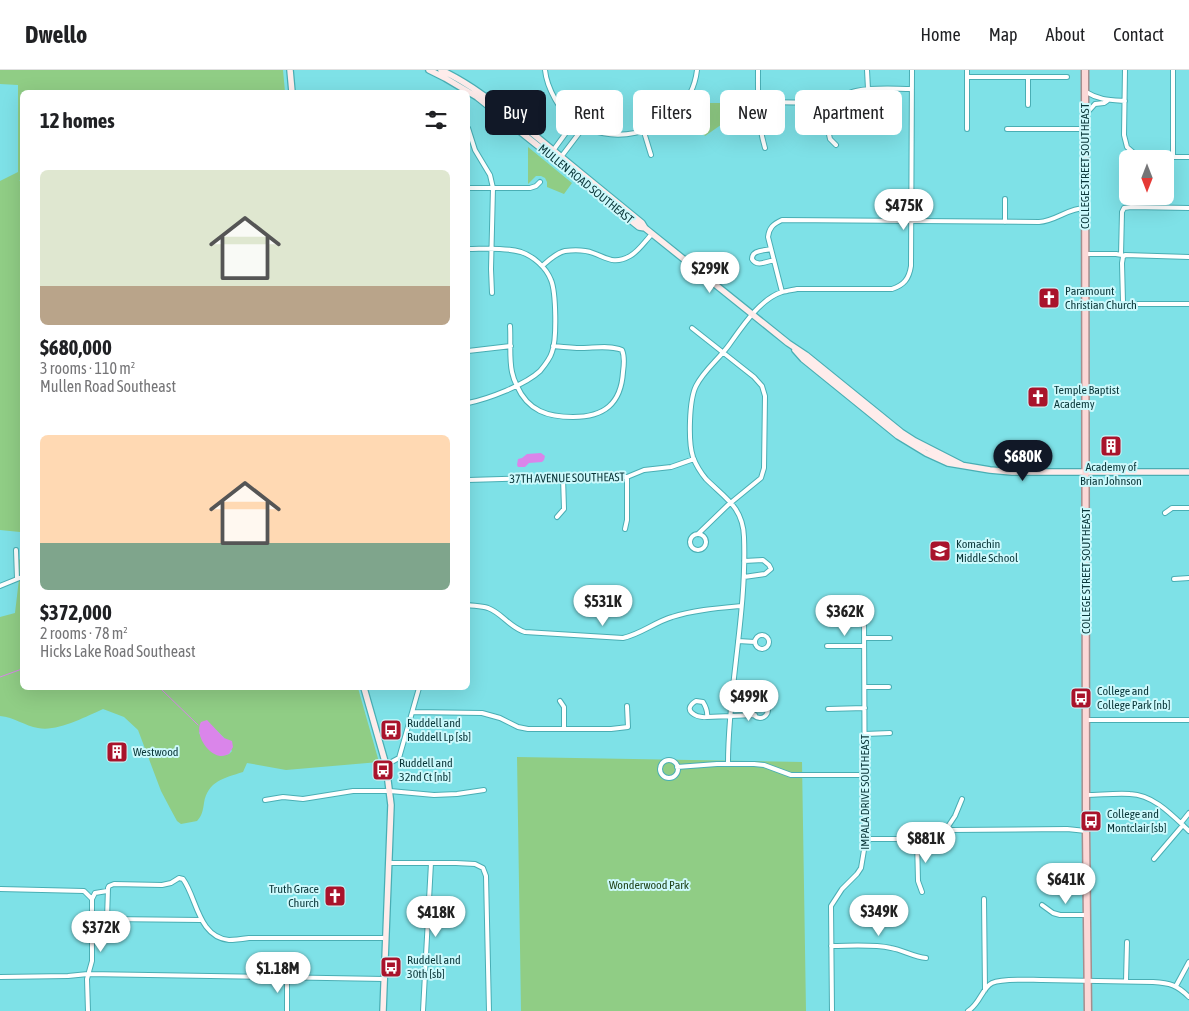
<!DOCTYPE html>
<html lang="en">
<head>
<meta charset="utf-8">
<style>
	:root { --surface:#fff; --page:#f6f6f6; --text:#202124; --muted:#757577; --line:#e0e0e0; --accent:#111827 }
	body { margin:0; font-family:"Asap Condensed",sans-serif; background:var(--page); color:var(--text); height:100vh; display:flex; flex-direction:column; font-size:19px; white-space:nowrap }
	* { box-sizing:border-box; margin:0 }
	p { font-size:16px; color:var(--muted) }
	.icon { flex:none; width:28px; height:28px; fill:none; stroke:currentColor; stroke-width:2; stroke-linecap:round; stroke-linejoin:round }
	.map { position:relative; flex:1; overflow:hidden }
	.sheet { position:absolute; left:20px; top:20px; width:450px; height:600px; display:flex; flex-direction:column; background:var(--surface); border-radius:8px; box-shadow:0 5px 20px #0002 }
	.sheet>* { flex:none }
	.hud { position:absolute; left:485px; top:20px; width:475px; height:45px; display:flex; gap:10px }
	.needle { width:32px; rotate:180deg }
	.controls { position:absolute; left:1119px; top:80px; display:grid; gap:10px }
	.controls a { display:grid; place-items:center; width:55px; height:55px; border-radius:8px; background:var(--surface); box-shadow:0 5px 20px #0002; font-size:25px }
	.price { position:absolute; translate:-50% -42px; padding:0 11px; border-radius:18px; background:#fff; color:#222; font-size:16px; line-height:32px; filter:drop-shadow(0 1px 2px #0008) }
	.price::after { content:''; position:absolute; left:50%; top:30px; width:15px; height:11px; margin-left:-8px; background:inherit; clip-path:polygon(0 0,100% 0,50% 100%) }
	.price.selected { background:var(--accent); color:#fff }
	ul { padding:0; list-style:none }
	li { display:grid; align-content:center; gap:10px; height:265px; padding:0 20px }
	li span { display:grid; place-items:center; height:155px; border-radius:8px; color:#555 }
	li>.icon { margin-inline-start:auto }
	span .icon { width:90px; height:90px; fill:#fffc; stroke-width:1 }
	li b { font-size:21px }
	h2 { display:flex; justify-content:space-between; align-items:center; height:60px; padding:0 20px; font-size:21px }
	.chip { padding:0 18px; border-radius:8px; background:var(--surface); box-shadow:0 5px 20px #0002; font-size:18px; line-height:45px }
	.chip.selected { background:var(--accent); color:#fff }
	header { display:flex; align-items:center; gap:30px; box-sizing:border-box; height:70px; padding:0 25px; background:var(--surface); border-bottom:1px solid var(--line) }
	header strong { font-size:24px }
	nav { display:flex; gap:28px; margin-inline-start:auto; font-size:18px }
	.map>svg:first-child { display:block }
</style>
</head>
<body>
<header>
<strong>Dwello</strong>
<nav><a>Home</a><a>Map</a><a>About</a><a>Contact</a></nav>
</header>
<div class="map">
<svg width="1189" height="941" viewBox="0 0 1189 941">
	<rect width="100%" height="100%" fill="#7ee1e7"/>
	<path fill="#90cd85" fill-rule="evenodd" d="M0,0H283L285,22H22V110H19L22,112V461L20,462L0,460V111L18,102V15L0,14Z
		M692,26L705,33H728V50L705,66L685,39Z
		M528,77L572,113L564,124L547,117V112L545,108L541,106H536L528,114Z
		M22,487V618H358L379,692L286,700L247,693L243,702C224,708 208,711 204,733C203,740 202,746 197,751L181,754L177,751L171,740L161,721L138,660L124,647L103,639C85,647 57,662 38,658C25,656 14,647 0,646V547L15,543L19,509V490ZM207,651L224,668L232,681L229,684L220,686L199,663Z
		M517,687L802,692L806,941H521Z"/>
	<path fill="#da85ea" d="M541,383L545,386L544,390L542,392L529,393L525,397H518L517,395L518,389L522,388L527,384Z
		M207,650L224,668L232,671L233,677L229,684C226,685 224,686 221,686C208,685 194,664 201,652Z"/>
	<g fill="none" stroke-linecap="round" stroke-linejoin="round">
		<path stroke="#da85ea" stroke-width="1" d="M0,607L22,599
			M160,618L198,655"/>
		<g stroke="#49aeb4" stroke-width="6">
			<path id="street" d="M545,0C546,10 550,20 555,29C588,89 689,69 697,0
				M758,0C758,28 757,51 765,78
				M867,0L868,19
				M967,0V59
				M1125,0L1124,65L1127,77L1135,84L1145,87H1189
				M1173,0V87
				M967,7H1067
				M1028,7V35
				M1086,22C1099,30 1109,30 1125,31
				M758,32L827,33C838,30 846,23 856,21C874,17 894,19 912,19
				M827,33L828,60L830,69L836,75
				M1086,44L1095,34L1104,33L1107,31
				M468,58L475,80L490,105L493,118L491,199L492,223
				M1007,59H1085
				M644,62L651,85
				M552,82L571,56L580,54V62L561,87
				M468,118H530L536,116L540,112
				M1005,152V129
				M468,179C484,179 504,177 521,182C533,186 546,197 551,210C556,222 557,269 552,282C550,289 545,295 540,301C525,315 488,329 468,333
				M771,179C763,181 752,180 752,189C756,197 766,192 774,190
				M1085,184H1116L1122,185
				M1121,185L1122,142L1124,138L1131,137L1189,138
				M1189,187L1125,185L1123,187L1122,193L1123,232L1127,234H1189
				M542,196C549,190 556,183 565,181C574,180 585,180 593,183C607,188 614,195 630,186C639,181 645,171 652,164
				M782,222L768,167C769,158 773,154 782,150L1039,152C1056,151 1068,138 1085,138
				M510,256C511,271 509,288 512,302C513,307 515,312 517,316C528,341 548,347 573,347C604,347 621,334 623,302C624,295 625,287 622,280C610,275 594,278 582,278C572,278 563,277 553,276
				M692,258L754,307L762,316L765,326L764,398L761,408L728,435L698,464
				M468,281L511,276
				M468,410L563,407H627L644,400L671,397L694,389
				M1165,443L1172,438H1189
				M557,447L564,439L563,407
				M625,459L627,450V407
				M690 472a8 8 0 1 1 16 0a8 8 0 1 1-16 0Z
				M16,480L17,509
				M744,507L765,504L771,499L769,495L763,490L744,491
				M1174,509L1189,508
				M0,516L22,507
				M468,535C474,536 481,536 488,538C502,543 509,557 525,562L623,568C641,564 655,552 672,547C693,540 719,538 741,536
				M755 572a7 7 0 1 1 14 0a7 7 0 1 1-14 0Z
				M864,568H890
				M738,571L755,572
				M827,576H864
				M865,617H889
				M560,631L564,637V659
				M696,631L703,632C706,637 708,641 707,647C696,648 681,640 696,631Z
				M752 640a8 8 0 1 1 16 0a8 8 0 1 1-16 0Z
				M828,639L865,638
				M413,642L482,643L500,648L518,657L528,659H611L628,657L627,636
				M707,647L755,645
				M1086,650H1189
				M865,664L890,663
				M660 699a9 9 0 1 1 18 0a9 9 0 1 1-18 0Z
				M728,693C728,618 747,543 744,467C743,437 725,428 706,409C701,403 696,395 693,387C688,372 689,330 696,316C704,300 719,289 729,275C742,257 760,229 782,222C786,221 792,220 797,219H892C904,215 909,209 911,196L912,0
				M386,695L399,688L419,618
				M677,697L717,694H754L764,695L791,705H865
				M1086,725C1100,725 1115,723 1130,724C1154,725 1172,745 1189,761
				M265,730L283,727L303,729L353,721H390L434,725L457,724L484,720
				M1181,753L1189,743
				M945,761L955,746L962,729
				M866,769H917L926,768L935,764L951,760L1067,759L1086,761
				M917,769L918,811L922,822
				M1154,789L1183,755
				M389,793H456L475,794L483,798L486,806L489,941
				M0,819L84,821L92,829
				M984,829L985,920
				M1042,835L1053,843L1060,845H1087
				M201,850L107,849L108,818L109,816L114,814L162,815L171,813L179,808L183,809C197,828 198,867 229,870C235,870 242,869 249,868H386
				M831,876C851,876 872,874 891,878C903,880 914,887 926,888
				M0,907L68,906L88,904L385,909
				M1126,911L1127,872
				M1176,916L1189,892
				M88,941L87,909L92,891V829L95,823L107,821
				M287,941V907
				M423,941L431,793
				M832,941L831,836L842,819L857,804L861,798L865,774L864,552
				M968,941C980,934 982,918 992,913C1003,908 1030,910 1042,910C1079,911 1116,911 1153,912C1170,913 1177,915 1189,927"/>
		</g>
		<g stroke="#49aeb4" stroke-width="8">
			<path id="secondary" d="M290,0L292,22
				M429,0L445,8L477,27L639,157L645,158
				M441,0C475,16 503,40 532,63C569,93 605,123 642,153L645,158L788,273L806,285L901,362L915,371L962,395
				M795,280L803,289L898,366L926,383L948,393L990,400L1012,402H1189
				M364,618L386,695L391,735L383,941"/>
		</g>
		<g stroke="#a68e8e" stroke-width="9">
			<path id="primary" d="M1085,0L1086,761L1088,941"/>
		</g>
		<use href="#street" stroke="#fff" stroke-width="4"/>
		<use href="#secondary" stroke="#feeceb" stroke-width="5.5"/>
		<use href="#primary" stroke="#fcd8d7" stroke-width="6"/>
	</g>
	<defs>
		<g id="church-square" transform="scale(1.125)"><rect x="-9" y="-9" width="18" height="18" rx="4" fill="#a9132b" stroke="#ccf9fc"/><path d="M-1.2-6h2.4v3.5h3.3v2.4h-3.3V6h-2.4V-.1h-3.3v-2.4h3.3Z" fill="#fff"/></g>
		<g id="building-square" transform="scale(1.125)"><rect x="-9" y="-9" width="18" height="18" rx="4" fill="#a9132b" stroke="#ccf9fc"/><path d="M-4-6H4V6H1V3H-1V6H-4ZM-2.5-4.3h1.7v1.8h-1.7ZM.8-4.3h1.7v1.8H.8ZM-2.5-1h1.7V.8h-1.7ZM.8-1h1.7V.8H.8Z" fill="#fff"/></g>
		<g id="school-square" transform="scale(1.125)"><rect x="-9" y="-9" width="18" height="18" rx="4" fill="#a9132b" stroke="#ccf9fc"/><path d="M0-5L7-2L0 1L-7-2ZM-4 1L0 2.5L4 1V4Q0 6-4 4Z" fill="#fff"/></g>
		<g id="bus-square" transform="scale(1.125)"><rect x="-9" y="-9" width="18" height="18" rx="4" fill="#a9132b" stroke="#ccf9fc"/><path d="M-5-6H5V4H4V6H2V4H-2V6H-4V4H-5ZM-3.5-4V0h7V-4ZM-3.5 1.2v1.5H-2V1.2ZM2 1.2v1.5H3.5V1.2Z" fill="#fff"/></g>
	</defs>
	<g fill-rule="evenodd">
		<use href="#church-square" x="1049" y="228"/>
		<use href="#church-square" x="1038" y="327"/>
		<use href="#building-square" x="1111" y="376"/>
		<use href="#school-square" x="940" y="481"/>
		<use href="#bus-square" x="1081" y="628"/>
		<use href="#bus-square" x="391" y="660"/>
		<use href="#building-square" x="117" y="682"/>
		<use href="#bus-square" x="383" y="700"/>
		<use href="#bus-square" x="1091" y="751"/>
		<use href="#church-square" x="335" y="826"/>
		<use href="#bus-square" x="391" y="897"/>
	</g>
	<g text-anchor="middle" stroke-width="4" stroke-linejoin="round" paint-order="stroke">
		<g font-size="12" fill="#0a3639" stroke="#ccf9fc">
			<text transform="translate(1085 96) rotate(-90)" y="4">COLLEGE STREET SOUTHEAST</text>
			<text transform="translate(586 114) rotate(39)" y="4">MULLEN ROAD SOUTHEAST</text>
			<text transform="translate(567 408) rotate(-1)" y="4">37TH AVENUE SOUTHEAST</text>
			<text transform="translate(1086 501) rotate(-90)" y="4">COLLEGE STREET SOUTHEAST</text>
			<text transform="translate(865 722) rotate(-90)" y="4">IMPALA DRIVE SOUTHEAST</text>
		</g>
		<g font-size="12" fill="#0a3639" stroke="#ccf9fc" text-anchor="start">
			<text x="1065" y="225">Paramount<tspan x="1065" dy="14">Christian Church</tspan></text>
			<text x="1054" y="324">Temple Baptist<tspan x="1054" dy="14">Academy</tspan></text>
			<text x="1111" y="401" text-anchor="middle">Academy of<tspan x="1111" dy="14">Brian Johnson</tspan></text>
			<text x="956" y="478">Komachin<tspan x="956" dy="14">Middle School</tspan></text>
			<text x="1097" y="625">College and<tspan x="1097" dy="14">College Park [nb]</tspan></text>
			<text x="407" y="657">Ruddell and<tspan x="407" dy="14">Ruddell Lp [sb]</tspan></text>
			<text x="133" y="686">Westwood</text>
			<text x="399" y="697">Ruddell and<tspan x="399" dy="14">32nd Ct [nb]</tspan></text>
			<text x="1107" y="748">College and<tspan x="1107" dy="14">Montclair [sb]</tspan></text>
			<text x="319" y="823" text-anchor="end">Truth Grace<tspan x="319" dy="14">Church</tspan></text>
			<text x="407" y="894">Ruddell and<tspan x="407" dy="14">30th [sb]</tspan></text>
		</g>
		<g font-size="12" fill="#20431a" stroke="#ccf9fc">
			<text x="649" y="819">Wonderwood Park</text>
		</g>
	</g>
</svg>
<div class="controls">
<a><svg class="needle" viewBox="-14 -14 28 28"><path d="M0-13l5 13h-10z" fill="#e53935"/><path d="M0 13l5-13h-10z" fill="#757577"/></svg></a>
</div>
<b class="price" style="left:904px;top:161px">$475K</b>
<b class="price" style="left:710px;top:224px">$299K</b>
<b class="price selected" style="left:1023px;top:412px">$680K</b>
<b class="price" style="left:603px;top:557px">$531K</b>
<b class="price" style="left:845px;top:567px">$362K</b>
<b class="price" style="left:749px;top:652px">$499K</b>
<b class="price" style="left:926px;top:794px">$881K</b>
<b class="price" style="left:1066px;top:835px">$641K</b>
<b class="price" style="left:879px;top:867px">$349K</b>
<b class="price" style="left:436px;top:868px">$418K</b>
<b class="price" style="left:101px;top:883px">$372K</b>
<b class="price" style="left:278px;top:924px">$1.18M</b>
<div class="hud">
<a class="chip selected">Buy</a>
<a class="chip">Rent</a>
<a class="chip">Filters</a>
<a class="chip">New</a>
<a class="chip">Apartment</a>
</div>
<section class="sheet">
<h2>12 homes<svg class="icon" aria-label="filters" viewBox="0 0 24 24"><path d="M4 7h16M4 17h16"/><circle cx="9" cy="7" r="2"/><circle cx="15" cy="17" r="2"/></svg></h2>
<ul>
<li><span style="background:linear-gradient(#dfe7d0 75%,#b9a48a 0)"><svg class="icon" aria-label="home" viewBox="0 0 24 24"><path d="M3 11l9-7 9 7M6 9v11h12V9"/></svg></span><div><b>$680,000</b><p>3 rooms · 110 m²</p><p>Mullen Road Southeast</p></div></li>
<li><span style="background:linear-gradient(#ffd9b3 70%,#7fa58c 0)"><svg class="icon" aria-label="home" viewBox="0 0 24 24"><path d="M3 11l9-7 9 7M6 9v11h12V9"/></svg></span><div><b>$372,000</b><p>2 rooms · 78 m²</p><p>Hicks Lake Road Southeast</p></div></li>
</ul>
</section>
</div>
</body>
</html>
